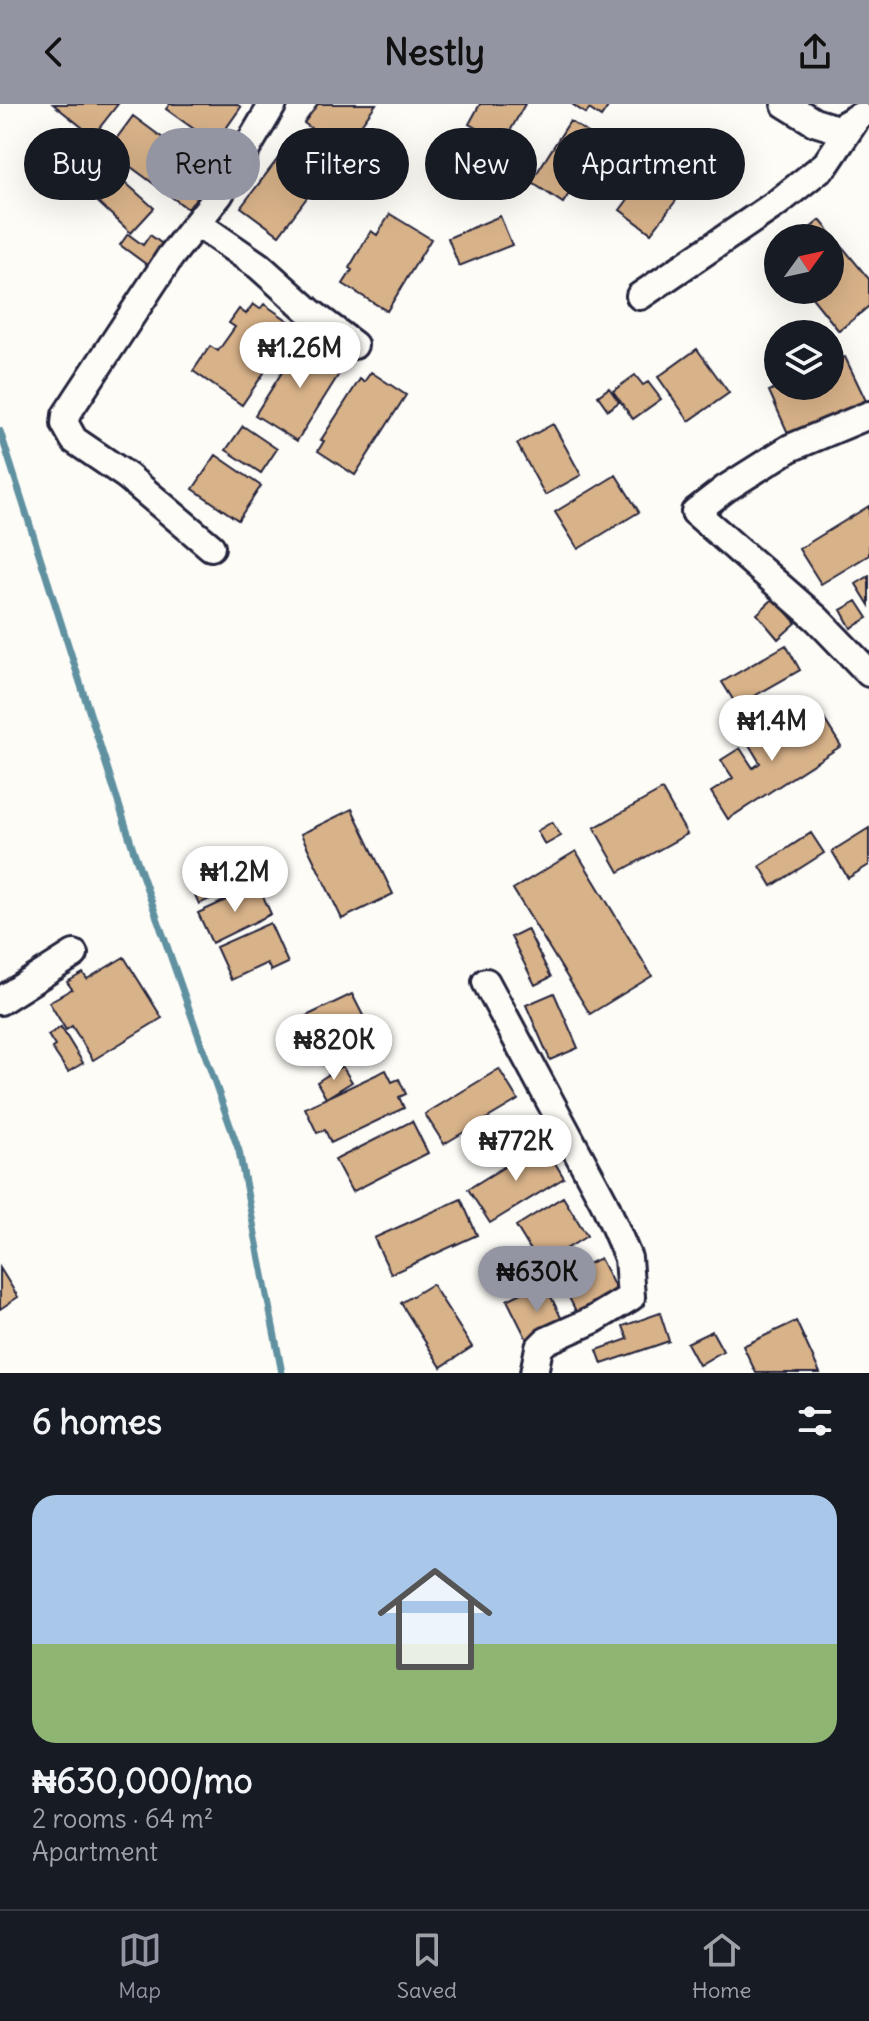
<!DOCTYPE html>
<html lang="en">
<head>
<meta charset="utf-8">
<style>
	:root { --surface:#171b24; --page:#20242c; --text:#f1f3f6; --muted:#9ea1a6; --line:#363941; --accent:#9495a2 }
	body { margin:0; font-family:Delius,sans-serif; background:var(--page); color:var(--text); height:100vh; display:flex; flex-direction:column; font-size:30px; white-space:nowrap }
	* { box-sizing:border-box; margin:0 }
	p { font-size:26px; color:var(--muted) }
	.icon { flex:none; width:44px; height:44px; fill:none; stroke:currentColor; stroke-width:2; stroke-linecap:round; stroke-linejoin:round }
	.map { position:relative; height:1269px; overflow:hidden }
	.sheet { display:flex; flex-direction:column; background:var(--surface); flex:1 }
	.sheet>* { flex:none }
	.top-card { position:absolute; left:24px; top:24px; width:822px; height:72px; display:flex; gap:16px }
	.needle { width:52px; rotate:57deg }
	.tools { position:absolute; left:764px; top:120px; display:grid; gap:16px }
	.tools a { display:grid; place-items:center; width:80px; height:80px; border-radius:50%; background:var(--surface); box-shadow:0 8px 32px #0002; font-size:40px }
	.price { position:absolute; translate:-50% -68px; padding:0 18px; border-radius:28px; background:#fff; color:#222; font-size:26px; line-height:52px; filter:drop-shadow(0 2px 4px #0008) }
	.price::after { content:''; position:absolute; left:50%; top:48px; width:24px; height:18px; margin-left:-12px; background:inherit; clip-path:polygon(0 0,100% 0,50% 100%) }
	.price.on { background:var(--accent); color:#111 }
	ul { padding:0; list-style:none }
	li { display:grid; align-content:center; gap:16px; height:424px; padding:0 32px }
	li+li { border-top:2px solid var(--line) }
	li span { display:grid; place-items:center; height:248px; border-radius:24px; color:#555 }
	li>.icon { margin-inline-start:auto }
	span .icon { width:144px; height:144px; fill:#fffc; stroke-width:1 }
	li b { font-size:34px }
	h2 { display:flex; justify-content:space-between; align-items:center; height:96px; padding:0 32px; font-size:34px }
	.pill { padding:0 28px; border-radius:36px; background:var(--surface); box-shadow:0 8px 32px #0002; font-size:28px; line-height:72px }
	.pill.on { background:var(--accent); color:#111 }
	header { display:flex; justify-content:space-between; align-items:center; height:104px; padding:0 32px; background:var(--accent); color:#111; font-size:36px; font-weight:800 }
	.menu { display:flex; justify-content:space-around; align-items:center; height:112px; border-top:2px solid var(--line); background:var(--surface); font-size:22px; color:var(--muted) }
	.menu a { display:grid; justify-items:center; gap:4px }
	.menu .on { color:var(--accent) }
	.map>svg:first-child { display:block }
</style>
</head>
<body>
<header><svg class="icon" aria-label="back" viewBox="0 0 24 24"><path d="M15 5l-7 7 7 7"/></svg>Nestly<svg class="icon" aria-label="share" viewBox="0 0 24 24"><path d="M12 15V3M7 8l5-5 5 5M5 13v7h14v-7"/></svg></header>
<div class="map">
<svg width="869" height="1269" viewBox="0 0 869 1269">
	<rect width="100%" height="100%" fill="#fdfcf7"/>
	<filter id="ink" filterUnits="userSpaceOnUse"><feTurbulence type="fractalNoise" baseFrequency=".0125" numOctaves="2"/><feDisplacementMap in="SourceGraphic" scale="16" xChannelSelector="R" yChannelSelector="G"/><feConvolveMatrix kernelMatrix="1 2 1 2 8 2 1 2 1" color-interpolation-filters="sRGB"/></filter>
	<g filter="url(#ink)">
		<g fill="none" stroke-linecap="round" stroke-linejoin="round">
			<path stroke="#6091a1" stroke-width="7" d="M0,327L135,751L239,1047L282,1269"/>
		</g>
		<path fill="#d8b289" stroke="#22223b" stroke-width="2" d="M53,0H118L93,32Z
			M170,0H236L241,3L215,40L166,5Z
			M318,0H376L342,47L304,19Z
			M480,0H525L508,31L498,26L494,34L469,20Z
			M572,0H610L601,13L589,5L586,10Z
			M133,12L213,71L188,105L108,46Z
			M570,17L602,38L563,99L531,78Z
			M293,35L329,64L279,131L241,103Z
			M108,63L154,104L131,129L86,87Z
			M650,66L681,90L651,129L620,106Z
			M390,110L431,135L387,207L343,180L352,166L349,164L371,127L377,131Z
			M500,112L512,141L459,162L448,134Z
			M820,116L869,175V202L839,227L806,186H830V134H798Z
			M128,130L143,141L150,131L165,142L150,163L120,141Z
			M253,200L260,205L264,200L296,222L242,301L193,267L210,242L218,247L235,223L229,219L239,205L246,210Z
			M303,235L344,262L297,337L255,311Z
			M697,245L729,289L689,317L658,273Z
			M845,253L868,301L791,336L769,287L781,282H830V260Z
			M371,268L406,291L355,371L318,347L324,337L321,336L360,275L364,278Z
			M635,271L643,281L648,278L661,295L633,315L613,287Z
			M609,284L619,298L608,306L598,292Z
			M553,320L581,371L545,391L517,340Z
			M243,322L277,345L261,369L226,346Z
			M216,351L261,382L238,416L193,385Z
			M616,371L639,408L578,445L555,408Z
			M869,402V451L821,480L799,445Z
			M869,472V501L856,480Z
			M774,494L796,519L778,535L757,510Z
			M857,497L868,514L851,524L841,506Z
			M786,541L800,566L737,602L722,578Z
			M788,613L800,631L824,615L841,642L728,715L711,688L733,674L721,656L740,644L753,664L760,659L748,639Z
			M662,686L687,730L619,768L594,724Z
			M352,705L393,790L342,815L301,730Z
			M552,718L561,732L545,741L537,727Z
			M869,724V761L848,774L832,747Z
			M811,729L824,749L772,782L760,762Z
			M246,746L258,773L199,800L187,773Z
			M576,747L652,872L590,910L513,785Z
			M258,781L271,810L212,839L198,809Z
			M270,819L288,859L271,867L267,859L231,876L216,843Z
			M527,825L551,873L535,881L511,833Z
			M124,853L162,914L93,956L72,922L66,926L49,898L72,885L67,878L83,869L87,875Z
			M554,889L578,944L550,956L526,901Z
			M352,890L375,935L323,961L300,915Z
			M61,923L83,959L68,968L52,944L55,942L48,931Z
			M342,962L352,978L326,994L317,978Z
			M499,965L518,996L444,1040L425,1010Z
			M386,966L392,978L399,975L406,990L399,993L404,1004L331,1039L325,1026L317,1029L305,1004Z
			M412,1017L428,1049L352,1088L335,1056Z
			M543,1039L564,1074L490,1119L468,1085Z
			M563,1093L587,1132L540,1161L516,1122Z
			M461,1095L477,1131L391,1170L374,1134Z
			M600,1154L621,1195L580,1215L559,1174Z
			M0,1164L18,1193L0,1205Z
			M544,1178L566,1224L530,1242L507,1196Z
			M432,1180L472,1243L441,1263L401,1199Z
			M660,1209L669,1237L602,1260L597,1246L628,1235L623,1222Z
			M796,1217L820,1269H756L743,1242Z
			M712,1227L723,1247L699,1261L687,1239Z"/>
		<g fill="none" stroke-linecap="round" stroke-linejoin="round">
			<g stroke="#22223b" stroke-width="32">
				<path id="minor" d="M785,0L814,18L837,25L860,12
					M198,120L259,162L309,207L354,241
					M640,192L777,99L826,60L856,15
					M869,311L790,344L725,385L695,408L817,515L869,569
					M211,443L127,372L74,336L65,320L66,311L170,153L219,91L273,0
					M486,878L604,1098L628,1154L631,1193L593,1216L546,1237L539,1244L534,1269
					M0,897L74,850"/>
			</g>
			<use href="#minor" stroke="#fdfcf7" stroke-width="26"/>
		</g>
	</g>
</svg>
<div class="tools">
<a><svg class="needle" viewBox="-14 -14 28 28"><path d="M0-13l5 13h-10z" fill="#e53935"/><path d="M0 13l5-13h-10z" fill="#9ea1a6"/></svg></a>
<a><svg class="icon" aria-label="layers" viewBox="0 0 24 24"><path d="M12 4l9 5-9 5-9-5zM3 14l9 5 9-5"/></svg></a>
</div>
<b class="price" style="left:300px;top:286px">₦1.26M</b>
<b class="price" style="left:772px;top:659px">₦1.4M</b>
<b class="price" style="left:235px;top:810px">₦1.2M</b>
<b class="price" style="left:334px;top:978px">₦820K</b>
<b class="price" style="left:516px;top:1079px">₦772K</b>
<b class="price on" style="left:537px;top:1210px">₦630K</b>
<div class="top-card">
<a class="pill">Buy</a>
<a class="pill on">Rent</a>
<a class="pill">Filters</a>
<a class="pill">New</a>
<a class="pill">Apartment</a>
</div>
</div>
<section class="sheet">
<h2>6 homes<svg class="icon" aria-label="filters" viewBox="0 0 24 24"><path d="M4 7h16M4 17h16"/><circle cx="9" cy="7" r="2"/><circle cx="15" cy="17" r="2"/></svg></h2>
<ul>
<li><span style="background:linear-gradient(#a9c7e8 60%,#8fb573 0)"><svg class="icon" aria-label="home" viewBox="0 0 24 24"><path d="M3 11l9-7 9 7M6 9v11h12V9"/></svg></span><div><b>₦630,000/mo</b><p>2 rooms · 64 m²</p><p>Apartment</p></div></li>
</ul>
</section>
<nav class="menu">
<a class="on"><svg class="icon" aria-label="map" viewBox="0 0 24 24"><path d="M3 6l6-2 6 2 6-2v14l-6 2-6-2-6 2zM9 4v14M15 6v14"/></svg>Map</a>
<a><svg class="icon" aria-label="saved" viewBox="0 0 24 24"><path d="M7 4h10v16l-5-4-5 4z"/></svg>Saved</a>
<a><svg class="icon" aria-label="home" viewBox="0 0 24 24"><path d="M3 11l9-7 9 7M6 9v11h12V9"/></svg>Home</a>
</nav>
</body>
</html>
